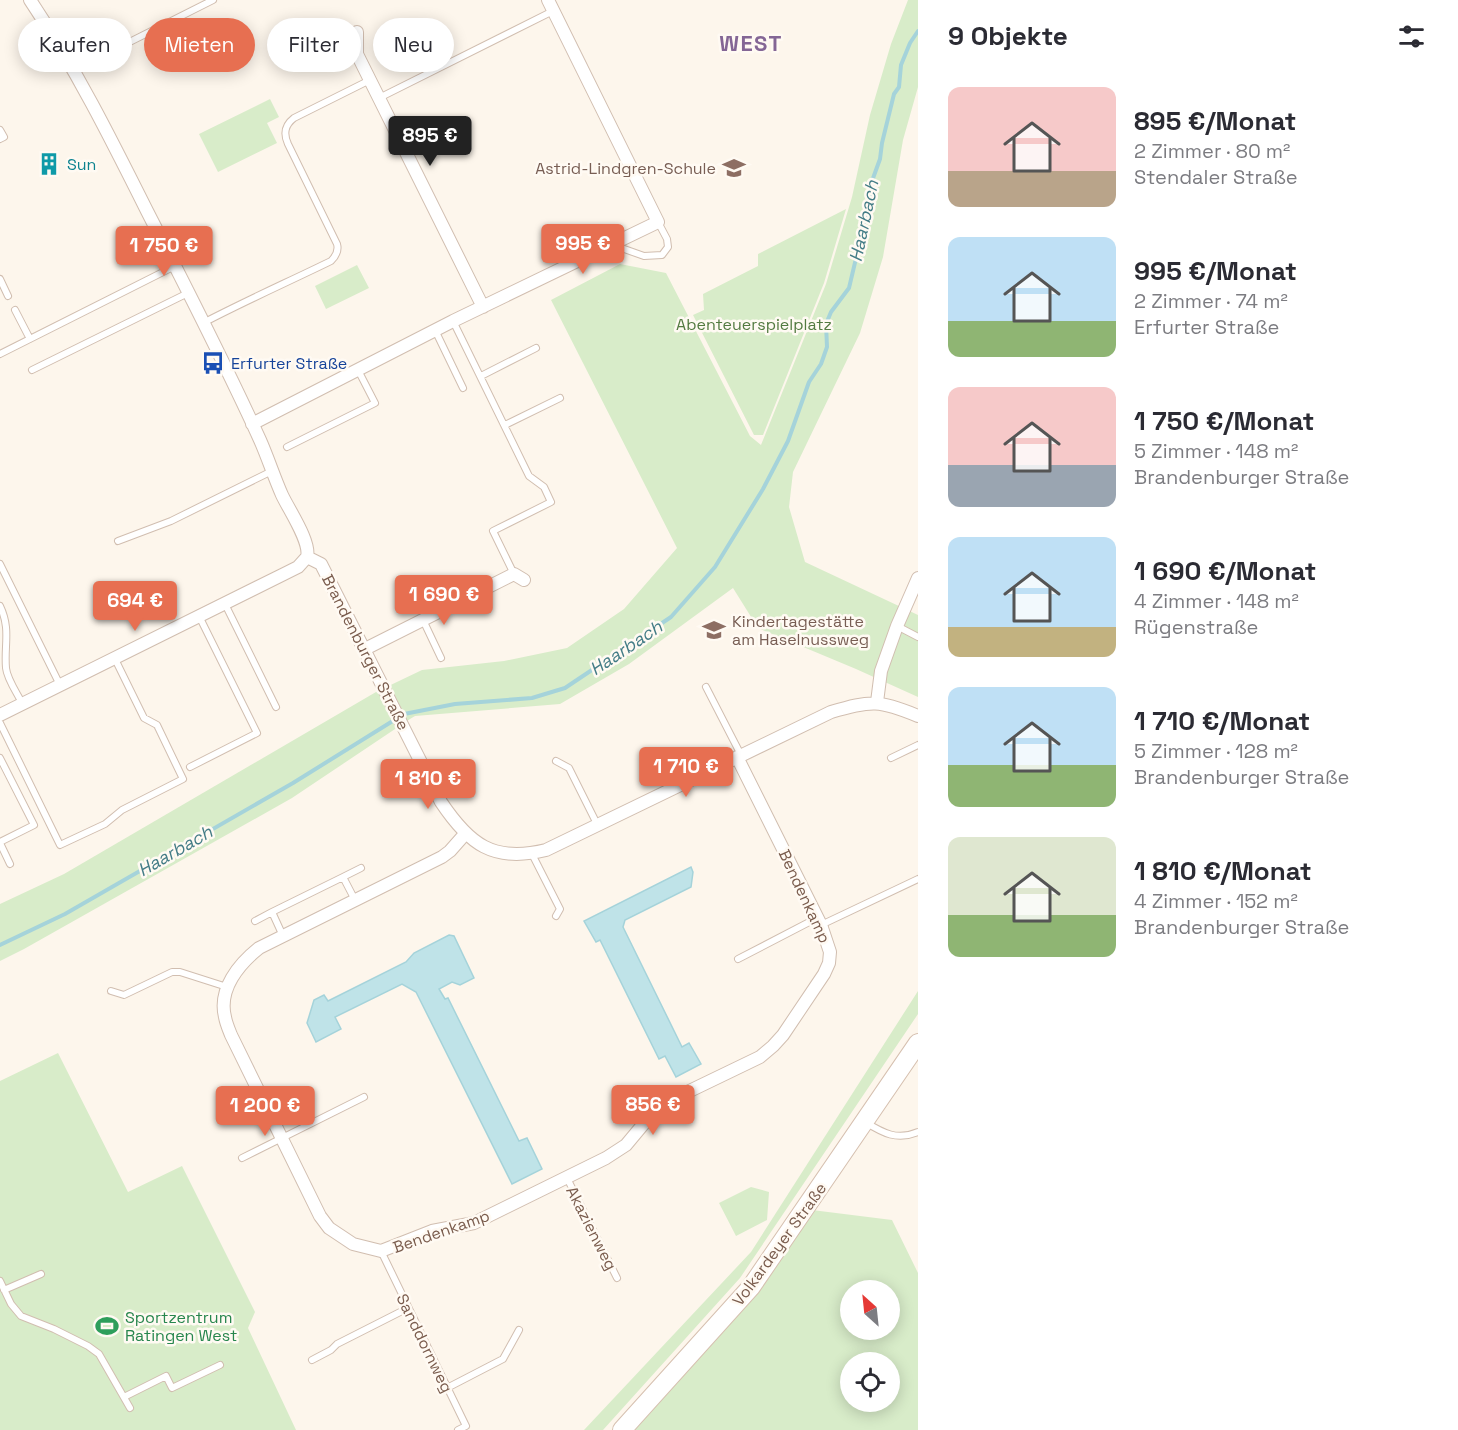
<!DOCTYPE html>
<html lang="de">
<head>
<meta charset="utf-8">
<style>
	:root { --surface:#fff; --page:#f2f2f3; --text:#2b2b33; --muted:#7c7c81; --accent:#e76f51 }
	body { margin:0; font-family:"Space Grotesk",sans-serif; background:var(--page); color:var(--text); height:100vh; display:flex; flex-direction:column; font-size:22px; white-space:nowrap }
	* { box-sizing:border-box; margin:0 }
	p { font-size:20px; color:var(--muted) }
	.icon { flex:none; width:33px; height:33px; fill:none; stroke:currentColor; stroke-width:2; stroke-linecap:round; stroke-linejoin:round }
	.map { position:relative; flex:1; overflow:hidden }
	.panel { display:flex; flex-direction:column; background:var(--surface); width:540px }
	.panel>* { flex:none }
	.banner { position:absolute; left:18px; top:18px; width:570px; height:54px; display:flex; gap:12px }
	.needle { width:39px; rotate:333deg }
	.controls { position:absolute; left:840px; top:1280px; display:grid; gap:12px }
	.controls a { display:grid; place-items:center; width:60px; height:60px; border-radius:50%; background:var(--surface); box-shadow:0 3px 15px #0003; font-size:30px }
	.price { position:absolute; translate:-50% -51px; padding:0 14px; border-radius:6px; background:var(--accent); color:#fff; font-size:20px; line-height:39px; filter:drop-shadow(0 2px 3px #0008) }
	.price::after { content:''; position:absolute; left:50%; top:36px; width:18px; height:14px; margin-left:-9px; background:inherit; clip-path:polygon(0 0,100% 0,50% 100%) }
	.price.active { background:#222; color:#fff }
	ul { padding:0; list-style:none }
	li { display:flex; align-items:center; gap:18px; height:150px; padding:0 30px }
	li span { display:grid; place-items:center; flex:none; width:168px; height:120px; border-radius:12px; color:#555 }
	li>.icon { margin-inline-start:auto }
	span .icon { width:72px; height:72px; fill:#fffc; stroke-width:1 }
	li b { font-size:26px }
	h2 { display:flex; justify-content:space-between; align-items:center; height:72px; padding:0 30px; font-size:26px }
	.tag { padding:0 21px; border-radius:27px; background:var(--surface); box-shadow:0 3px 15px #0003; font-size:21px; line-height:54px }
	.tag.active { background:var(--accent); color:#fff }
	main { display:flex; flex:1; min-height:0 }
	.map>svg:first-child { display:block }
</style>
</head>
<body>
<main>
<div class="map">
<svg width="918" height="1430" viewBox="0 0 918 1430">
	<rect width="100%" height="100%" fill="#fdf6ec"/>
	<path fill="#d8ecc9" fill-rule="evenodd" d="M908,0H918V87L903,140L883,257L860,333L793,472L789,507L805,562L918,615V697L856,669L758,628L733,588L629,664L560,704L415,716L410,719L292,798L24,949L0,961V904L64,874L376,692L422,670L504,661L567,648L624,609L677,548L551,300L620,264L666,273L750,436L761,445L826,284L852,197L870,115L891,44Z
		M270,99L279,117L267,123L277,143L218,172L199,134Z
		M846,209L824,283L763,435H754L693,315L704,310L703,294L758,266V254Z
		M357,265L369,288L326,309L315,286Z
		M918,991V1014L740,1278L603,1430H584L751,1252Z
		M58,1053L128,1192L182,1166L255,1312L248,1328L296,1430H0V1081Z
		M751,1187L769,1192L767,1220L736,1236L719,1203Z
		M812,1210L892,1220L918,1273V1430H630ZM850,1290H890V1329H850ZM850,1362H890V1401H850Z"/>
	<path fill="#bfe3e8" stroke="#a5d3da" stroke-width="1.5" d="M691,867L693,872L691,887L625,920L623,927L682,1047L689,1043L701,1064L676,1077L665,1056L659,1059L600,940L596,942L584,921Z
		M449,935L454,936L474,978L460,985L452,982L439,989L445,999L448,998L519,1141L527,1138L542,1169L512,1184L416,992L402,984L335,1017L341,1029L316,1042L307,1023L314,1000L324,995L328,1001L406,962L414,953Z"/>
	<g fill="none" stroke-linecap="round" stroke-linejoin="round">
		<path stroke="#a5d3da" stroke-width="4" d="M0,945L65,914L293,783L404,714L455,704L532,698L565,688L671,617L715,567L763,489L788,441L809,382L821,364L827,347L826,324L831,312L849,288L866,216L872,202V181L880,159L882,143L894,94L899,87L901,65L910,43L918,31"/>
		<g stroke="#d1beb0" stroke-width="8">
			<path id="service" d="M74,70L213,0
				M379,98L553,11
				M0,130L4,137L0,139
				M613,245L644,256L662,255L668,247L667,239L658,222
				M0,279L8,296
				M15,310L30,339
				M453,321L529,476L544,487L551,502L493,531L514,574
				M203,323C245,301 288,282 331,261C336,256 339,251 337,244L288,144C283,133 285,125 294,118L370,80
				M435,330L463,388
				M0,354L175,266
				M32,370L188,293
				M481,376L536,348
				M505,425L560,398
				M287,447L375,403L358,370
				M118,541L171,521L272,471
				M0,564L60,685
				M225,604L276,707
				M0,606C11,629 4,645 6,668C7,679 17,693 22,703
				M423,620L441,658
				M897,626L918,637
				M706,687L741,755
				M0,723L60,845L105,824L122,810L183,779L157,725L144,718L115,659
				M0,758L34,825L0,842
				M891,758L918,745
				M556,761L569,768L597,824
				M190,767L257,733L199,616
				M0,843L10,864
				M532,854L560,909L556,916
				M343,877L361,868
				M255,921L272,912
				M821,925L918,879
				M283,936L272,912L343,877L355,900
				M738,959L817,918
				M111,991L124,995L172,972H180L227,987
				M865,1122C883,1133 897,1141 918,1132
				M242,1158L364,1097
				M567,1178L617,1278
				M381,1251L466,1426L458,1430
				M0,1281L11,1304L21,1316L54,1329L88,1346L99,1354L130,1408
				M4,1290L41,1274
				M312,1360L331,1350L337,1344L408,1308
				M447,1388L503,1359L519,1330
				M124,1397L166,1376L172,1388L220,1365"/>
		</g>
		<g stroke="#d1beb0" stroke-width="14">
			<path id="minor" d="M30,0C75,67 111,139 147,211C186,287 225,363 260,440C268,458 274,477 282,495C289,510 311,542 307,557
				M357,32V54L483,307
				M252,424L453,321L658,222L548,0
				M307,557L321,564L441,802C469,844 493,863 546,850L831,712C871,700 880,700 918,716
				M365,649L514,574L524,580
				M877,702L881,671L897,626L918,578
				M0,715L284,574L298,567L307,557
				M465,834L450,851L442,857L259,948C239,964 218,989 225,1017C226,1023 229,1030 231,1035L320,1216L329,1228L353,1244L381,1251L432,1231L474,1223L606,1158L626,1145L646,1121L675,1098L760,1057L773,1046L783,1035L824,974L829,963L830,952L821,925L737,757"/>
		</g>
		<g stroke="#d6c0b0" stroke-width="20">
			<path id="secondary" d="M622,1430L751,1287L918,1043"/>
		</g>
		<use href="#service" stroke="#fff" stroke-width="6"/>
		<use href="#minor" stroke="#fff" stroke-width="12"/>
		<use href="#secondary" stroke="#fff" stroke-width="18"/>
	</g>
	<defs>
		<g id="building-bare" transform="scale(1.8)"><path d="M-4-6H4V6H1V3H-1V6H-4ZM-2.5-4.3h1.7v1.8h-1.7ZM.8-4.3h1.7v1.8H.8ZM-2.5-1h1.7V.8h-1.7ZM.8-1h1.7V.8H.8Z" fill="#0f9aa8" stroke="#fffaf3" stroke-width="2.5" paint-order="stroke"/></g>
		<g id="school-bare" transform="scale(1.8)"><path d="M0-5L7-2L0 1L-7-2ZM-4 1L0 2.5L4 1V4Q0 6-4 4Z" fill="#8d6e63" stroke="#fffaf3" stroke-width="2.5" paint-order="stroke"/></g>
		<g id="bus-bare" transform="scale(1.8)"><path d="M-5-6H5V4H4V6H2V4H-2V6H-4V4H-5ZM-3.5-4V0h7V-4ZM-3.5 1.2v1.5H-2V1.2ZM2 1.2v1.5H3.5V1.2Z" fill="#1a4fb4" stroke="#fffaf3" stroke-width="2.5" paint-order="stroke"/></g>
		<g id="stadium-bare" transform="scale(1.8)"><path d="M0-5a6.5 5 0 1 0 0 10a6.5 5 0 1 0 0-10ZM-3.5-1.8h7v3.6h-7Z" fill="#2e9e5b" stroke="#fffaf3" stroke-width="2.5" paint-order="stroke"/></g>
	</defs>
	<g fill-rule="evenodd">
		<use href="#building-bare" x="49" y="164"/>
		<use href="#school-bare" x="734" y="168"/>
		<use href="#bus-bare" x="213" y="363"/>
		<use href="#school-bare" x="714" y="630"/>
		<use href="#stadium-bare" x="107" y="1326"/>
	</g>
	<g text-anchor="middle" stroke-width="5" stroke-linejoin="round" paint-order="stroke">
		<g font-size="16" fill="#0d838f" stroke="#fffaf3" text-anchor="start">
			<text x="67" y="170">Sun</text>
		</g>
		<g font-size="16" fill="#785e54" stroke="#fffaf3" text-anchor="end">
			<text x="716" y="174">Astrid-Lindgren-Schule</text>
			<text x="732" y="627" text-anchor="start">Kindertagestätte<tspan x="732" dy="18">am Haselnussweg</tspan></text>
		</g>
		<g font-size="16" fill="#537a41" stroke="#fffaf3">
			<text x="754" y="330">Abenteuerspielplatz</text>
		</g>
		<g font-size="16" fill="#164399" stroke="#fffaf3" text-anchor="start">
			<text x="231" y="369">Erfurter Straße</text>
		</g>
		<g font-size="16" fill="#7a5c4d" stroke="#fffaf3">
			<text transform="translate(366 652) rotate(63)" y="6">Brandenburger Straße</text>
			<text transform="translate(805 896) rotate(65)" y="6">Bendenkamp</text>
			<text transform="translate(592 1228) rotate(63)" y="6">Akazienweg</text>
			<text transform="translate(441 1231) rotate(-19)" y="6">Bendenkamp</text>
			<text transform="translate(779 1244) rotate(-54)" y="6">Volkardeyer Straße</text>
			<text transform="translate(425 1343) rotate(64)" y="6">Sanddornweg</text>
		</g>
		<g font-size="16" fill="#27864d" stroke="#fffaf3" text-anchor="start">
			<text x="125" y="1323">Sportzentrum<tspan x="125" dy="18">Ratingen West</tspan></text>
		</g>
		<g font-size="18" font-style="italic" fill="#437c86" stroke="#fffaf3">
			<text transform="translate(864 221) rotate(-78)" y="6">Haarbach</text>
			<text transform="translate(626 648) rotate(-34)" y="6">Haarbach</text>
			<text transform="translate(175 851) rotate(-30)" y="6">Haarbach</text>
		</g>
		<g font-size="22" font-weight="bold" letter-spacing="1.5" fill="#846695" stroke="#fffaf3">
			<text x="751" y="51">WEST</text>
		</g>
	</g>
</svg>
<div class="controls">
<a><svg class="needle" viewBox="-14 -14 28 28"><path d="M0-13l5 13h-10z" fill="#e53935"/><path d="M0 13l5-13h-10z" fill="#7c7c81"/></svg></a>
<a><svg class="icon" aria-label="locate" viewBox="0 0 24 24"><circle cx="12" cy="12" r="6"/><path d="M12 2v4M12 18v4M2 12h4M18 12h4"/></svg></a>
</div>
<b class="price active" style="left:430px;top:167px">895 €</b>
<b class="price" style="left:583px;top:275px">995 €</b>
<b class="price" style="left:164px;top:277px">1 750 €</b>
<b class="price" style="left:444px;top:626px">1 690 €</b>
<b class="price" style="left:135px;top:632px">694 €</b>
<b class="price" style="left:686px;top:798px">1 710 €</b>
<b class="price" style="left:428px;top:810px">1 810 €</b>
<b class="price" style="left:653px;top:1136px">856 €</b>
<b class="price" style="left:265px;top:1137px">1 200 €</b>
<div class="banner">
<a class="tag">Kaufen</a>
<a class="tag active">Mieten</a>
<a class="tag">Filter</a>
<a class="tag">Neu</a>
</div>
</div>
<section class="panel">
<h2>9 Objekte<svg class="icon" aria-label="filters" viewBox="0 0 24 24"><path d="M4 7h16M4 17h16"/><circle cx="9" cy="7" r="2"/><circle cx="15" cy="17" r="2"/></svg></h2>
<ul>
<li><span style="background:linear-gradient(#f6c9c9 70%,#b9a48a 0)"><svg class="icon" aria-label="home" viewBox="0 0 24 24"><path d="M3 11l9-7 9 7M6 9v11h12V9"/></svg></span><div><b>895 €/Monat</b><p>2 Zimmer · 80 m²</p><p>Stendaler Straße</p></div></li>
<li><span style="background:linear-gradient(#bfe0f5 70%,#8fb573 0)"><svg class="icon" aria-label="home" viewBox="0 0 24 24"><path d="M3 11l9-7 9 7M6 9v11h12V9"/></svg></span><div><b>995 €/Monat</b><p>2 Zimmer · 74 m²</p><p>Erfurter Straße</p></div></li>
<li><span style="background:linear-gradient(#f6c9c9 65%,#9aa5b1 0)"><svg class="icon" aria-label="home" viewBox="0 0 24 24"><path d="M3 11l9-7 9 7M6 9v11h12V9"/></svg></span><div><b>1 750 €/Monat</b><p>5 Zimmer · 148 m²</p><p>Brandenburger Straße</p></div></li>
<li><span style="background:linear-gradient(#bfe0f5 75%,#c2b280 0)"><svg class="icon" aria-label="home" viewBox="0 0 24 24"><path d="M3 11l9-7 9 7M6 9v11h12V9"/></svg></span><div><b>1 690 €/Monat</b><p>4 Zimmer · 148 m²</p><p>Rügenstraße</p></div></li>
<li><span style="background:linear-gradient(#bfe0f5 65%,#8fb573 0)"><svg class="icon" aria-label="home" viewBox="0 0 24 24"><path d="M3 11l9-7 9 7M6 9v11h12V9"/></svg></span><div><b>1 710 €/Monat</b><p>5 Zimmer · 128 m²</p><p>Brandenburger Straße</p></div></li>
<li><span style="background:linear-gradient(#dfe7d0 65%,#8fb573 0)"><svg class="icon" aria-label="home" viewBox="0 0 24 24"><path d="M3 11l9-7 9 7M6 9v11h12V9"/></svg></span><div><b>1 810 €/Monat</b><p>4 Zimmer · 152 m²</p><p>Brandenburger Straße</p></div></li>
</ul>
</section>
</main>
</body>
</html>
